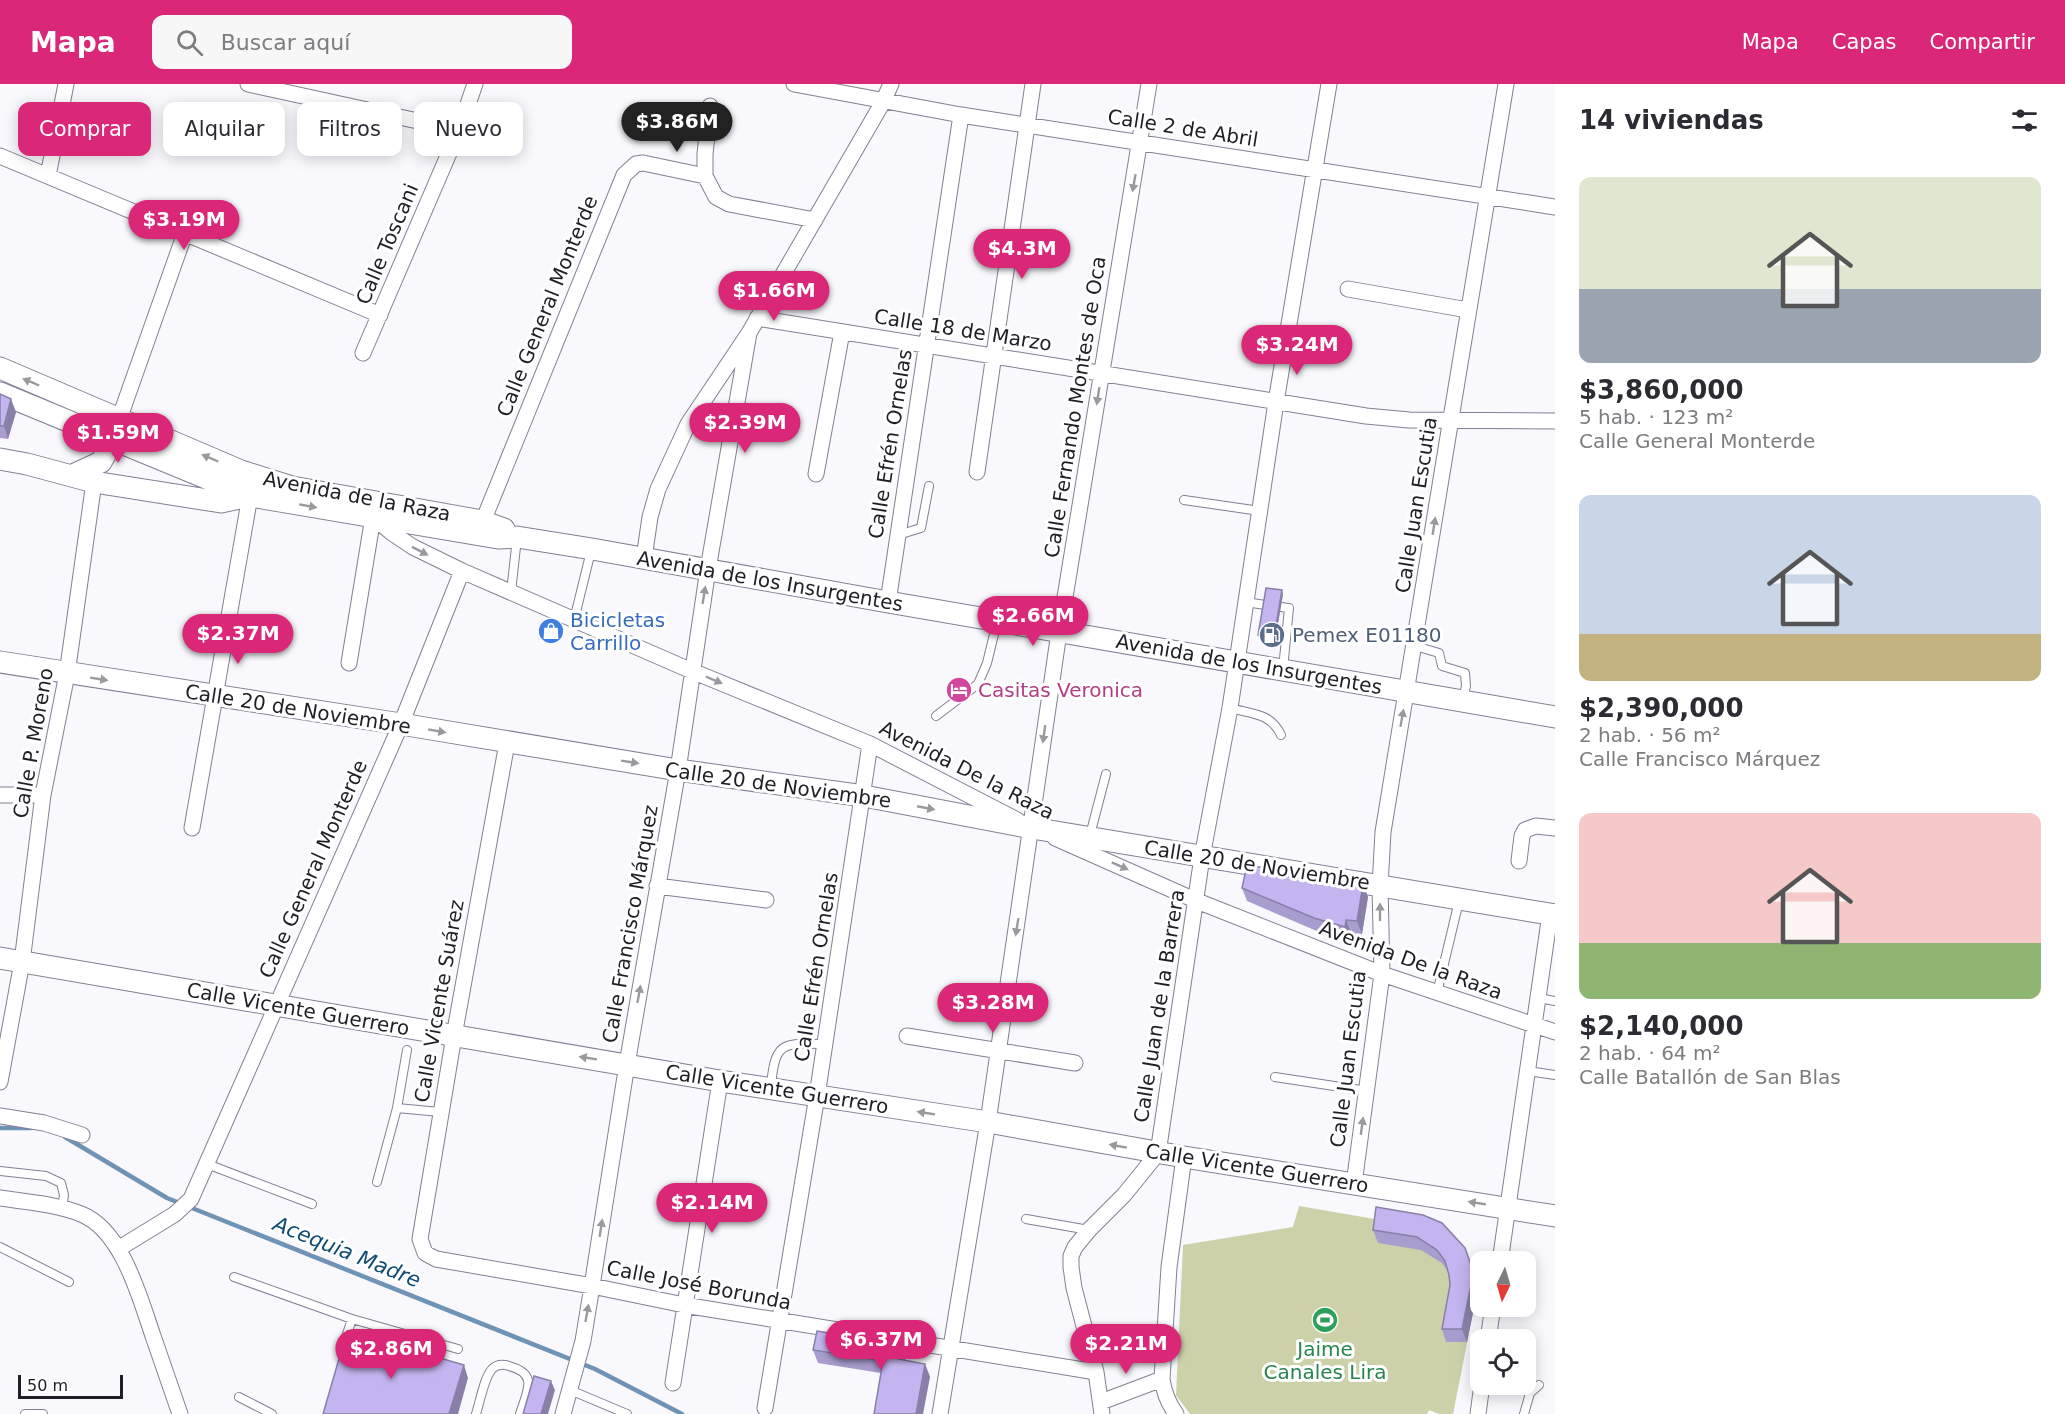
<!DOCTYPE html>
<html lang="es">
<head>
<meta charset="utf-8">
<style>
	:root { --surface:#fff; --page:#f7f7f7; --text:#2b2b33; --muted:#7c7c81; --accent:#db2777 }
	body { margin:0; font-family:"DejaVu Sans",sans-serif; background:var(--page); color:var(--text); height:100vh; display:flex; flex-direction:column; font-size:22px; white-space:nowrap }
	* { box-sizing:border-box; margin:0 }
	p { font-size:20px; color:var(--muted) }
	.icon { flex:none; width:33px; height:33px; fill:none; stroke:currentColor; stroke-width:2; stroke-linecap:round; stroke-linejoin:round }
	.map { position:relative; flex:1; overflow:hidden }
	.side { display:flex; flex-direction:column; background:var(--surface); width:510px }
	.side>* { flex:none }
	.hud { position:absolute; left:18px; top:18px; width:570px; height:54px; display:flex; gap:12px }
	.needle { width:39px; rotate:185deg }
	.tools { position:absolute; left:1470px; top:1167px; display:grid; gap:12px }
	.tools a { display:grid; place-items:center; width:66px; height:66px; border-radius:12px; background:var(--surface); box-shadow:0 3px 15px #0003; font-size:30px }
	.scale { position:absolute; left:18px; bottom:15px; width:105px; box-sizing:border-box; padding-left:6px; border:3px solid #1f1d25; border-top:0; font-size:16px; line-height:21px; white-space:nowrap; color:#1f1d25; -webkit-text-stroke:4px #fff; paint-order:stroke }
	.price { position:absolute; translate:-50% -51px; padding:0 14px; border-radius:21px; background:var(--accent); color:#fff; font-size:20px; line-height:39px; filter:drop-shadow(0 2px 3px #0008) }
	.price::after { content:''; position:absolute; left:50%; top:36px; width:18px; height:14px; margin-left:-9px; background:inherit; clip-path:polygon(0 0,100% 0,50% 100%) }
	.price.current { background:#222; color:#fff }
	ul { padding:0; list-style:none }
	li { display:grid; align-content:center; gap:12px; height:318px; padding:0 24px }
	li span { display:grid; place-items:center; height:186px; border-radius:12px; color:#555 }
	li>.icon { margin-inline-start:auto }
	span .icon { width:108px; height:108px; fill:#fffc; stroke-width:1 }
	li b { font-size:26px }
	h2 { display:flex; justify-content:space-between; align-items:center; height:72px; padding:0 24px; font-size:26px }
	.chip { padding:0 21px; border-radius:12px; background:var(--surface); box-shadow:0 3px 15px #0003; font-size:21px; line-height:54px }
	.chip.current { background:var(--accent); color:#fff }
	header { display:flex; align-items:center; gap:36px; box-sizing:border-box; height:84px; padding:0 30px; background:var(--accent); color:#fff }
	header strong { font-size:28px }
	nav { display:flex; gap:33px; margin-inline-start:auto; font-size:21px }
	.search { width:420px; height:54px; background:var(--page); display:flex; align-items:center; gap:15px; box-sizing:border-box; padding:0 21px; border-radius:12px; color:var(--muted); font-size:22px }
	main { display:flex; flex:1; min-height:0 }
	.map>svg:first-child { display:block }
</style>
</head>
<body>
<header>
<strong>Mapa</strong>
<div class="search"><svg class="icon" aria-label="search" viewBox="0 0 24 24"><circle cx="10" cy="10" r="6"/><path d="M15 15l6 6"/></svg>Buscar aquí</div>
<nav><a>Mapa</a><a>Capas</a><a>Compartir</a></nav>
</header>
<main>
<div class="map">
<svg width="1555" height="1330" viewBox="0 0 1555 1330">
	<rect width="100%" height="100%" fill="#f9f8fd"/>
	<path fill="#ccd1aa" d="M1299,1122L1427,1144L1460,1165L1470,1177L1476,1214L1453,1330H1439L1429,1326L1427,1330H1190L1176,1311L1183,1161L1293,1143Z"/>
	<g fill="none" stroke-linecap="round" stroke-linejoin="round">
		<path stroke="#6e93b4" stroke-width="4.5" d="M0,1044H31
			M65,1053L167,1114L595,1285L682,1330"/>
		<g stroke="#847f94" stroke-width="10">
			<path id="lane" d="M1184,416L1260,427
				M898,451L921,444L929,402
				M511,508L517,454
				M1246,518L1265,521
				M1281,523L1289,524L1283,585
				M574,536L591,467
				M1415,562L1439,569L1442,582L1465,589L1466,602L1463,615
				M1230,624C1252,630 1271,629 1281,651
				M936,632L978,600L987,579L997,538
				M1090,751L1106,690
				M1437,909L1459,817
				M1539,914L1555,917
				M1528,987L1555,991
				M1275,993L1367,1007
				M771,1002C775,957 783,959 825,960
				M397,1024L407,966
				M207,1080L312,1120
				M0,1087L46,1092L61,1099L64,1111L62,1124
				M377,1098L397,1024L440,1028
				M1026,1135L1089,1146
				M0,1163L69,1198
				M234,1193L352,1235L458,1265
				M345,1256L352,1235
				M570,1306L627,1330
				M239,1313L272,1330
				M25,1330H43
				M476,1330C480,1318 484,1294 492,1285C497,1280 503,1280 509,1282C539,1290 527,1307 520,1330
				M1524,1330L1530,1309L1539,1301"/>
		</g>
		<g stroke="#847f94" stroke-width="17">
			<path id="street" d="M248,0L459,46
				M794,0L961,31L1555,123
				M710,22L705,70V92L716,113L729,120L815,136
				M0,72L380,231
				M48,92L66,0
				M1348,205L1468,226
				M757,234L1366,332L1409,336L1555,337
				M363,269L459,46L475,0
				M116,344L185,149
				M977,388L1033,0
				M816,390L842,248
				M373,433L392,449L413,463L462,487L692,587L870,660L1017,736
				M479,447L624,91L636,80L643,79L705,92
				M644,474L650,433L658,405L688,340L749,249L883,18L891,0
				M888,518L961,31
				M349,579L373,433
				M507,659L454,952L420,1155L425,1169L436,1175L592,1202L684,1221L1096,1288
				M0,711H43
				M192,744L250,412
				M1055,754L1197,817L1382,890L1555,948
				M1519,777L1522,752L1525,746L1536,742L1555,744
				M657,802L766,816
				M907,952L1075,979
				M0,998L22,878L43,711L67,590L94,398
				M0,1032L44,1039L82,1051
				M1354,1100L1382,890L1380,802L1383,748L1506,0
				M0,1114C26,1118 56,1120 81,1130C122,1146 140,1214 153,1252C162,1278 171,1304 180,1330
				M118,1165L175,1130L191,1115L401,640L462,487
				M1500,1178L1550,830
				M1488,1256L1493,1222
				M673,1299L720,997
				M1101,1318L1162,1295
				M765,1324L817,1012L870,660
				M563,1330L583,1257L592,1202L627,980L678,686L708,485L749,249
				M940,1330L988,1038L1057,562L1149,0
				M1102,1330L1096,1288L1074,1204L1071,1183V1172L1075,1163L1089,1146L1124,1111L1158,1069L1202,773L1230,624L1276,318L1329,0
				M1176,1330C1168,1319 1164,1309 1162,1295L1169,1183L1184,1073
				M1478,1330L1482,1300"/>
		</g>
		<g stroke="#847f94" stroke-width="23">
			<path id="secondary" d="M0,284L241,387L292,403L482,437L504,445
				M0,309L250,412L498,454L517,453L592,465L888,518L1555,633
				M0,375L27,380L94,398L221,418L249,412
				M73,391L101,378L113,357
				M0,578L401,640L678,686L864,712L1032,744L1555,831
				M0,874L720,997L988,1038L1184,1073L1555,1132"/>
		</g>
		<use href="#lane" stroke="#fff" stroke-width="8"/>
		<use href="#street" stroke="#fff" stroke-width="15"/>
		<use href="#secondary" stroke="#fff" stroke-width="21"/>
	</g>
	<path fill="#a99cce" d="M0,310L16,328L8,355L0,354Z
		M1283,510L1275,557L1259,554L1258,551Z
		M1363,800L1368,813L1362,850L1351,849L1350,856L1319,848L1247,817L1242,804Z
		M1376,1123L1465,1164L1476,1194V1214L1467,1258H1446L1442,1245L1450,1201L1449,1189L1442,1179L1421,1166L1378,1159L1373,1146Z
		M813,1266L905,1274V1277L925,1280L930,1293L881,1289L818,1279Z"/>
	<path fill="#897fa8" d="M11,315L16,328L8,355L4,342Z
		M1282,506L1283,510L1275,557L1274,553Z
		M1363,800L1368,813L1362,850L1357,837Z
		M1346,836L1351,849L1350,856L1345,843Z
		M1471,1181L1476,1194V1214L1467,1258L1462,1245Z
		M900,1261L905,1274L903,1288L898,1275Z
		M925,1280L930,1293L923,1330H916Z
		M464,1281L468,1294L458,1330H449Z
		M551,1297L555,1306L548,1330H541Z"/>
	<path fill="#c4b5f0" stroke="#897fa8" stroke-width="1.5" d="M0,310L11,315L4,342H0Z
		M1266,504L1282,506L1274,553L1258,551Z
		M1247,781L1363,800L1357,837L1346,836L1345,843L1314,834L1242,804Z
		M1376,1123L1423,1131L1442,1139L1465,1164L1471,1181V1201L1462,1245H1442L1450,1201L1449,1191L1445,1177L1437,1166L1417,1153L1373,1146Z
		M347,1247L464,1281L449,1330H323Z
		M817,1247L900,1261L898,1275L925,1280L916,1330H874L883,1277L813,1266Z
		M534,1292L551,1297L541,1330H523Z"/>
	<defs><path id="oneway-solid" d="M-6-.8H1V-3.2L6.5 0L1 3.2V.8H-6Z" transform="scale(1.5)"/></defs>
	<g fill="#9a999d">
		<use href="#oneway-solid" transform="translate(1134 99) rotate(100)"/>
		<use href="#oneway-solid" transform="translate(31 298) rotate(-157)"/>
		<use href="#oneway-solid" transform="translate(1098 312) rotate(99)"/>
		<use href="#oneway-solid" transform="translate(210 374) rotate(-157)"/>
		<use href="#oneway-solid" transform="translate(308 422) rotate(10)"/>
		<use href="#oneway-solid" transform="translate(1434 442) rotate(-81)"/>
		<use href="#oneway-solid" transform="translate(420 467) rotate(27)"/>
		<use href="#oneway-solid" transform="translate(704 511) rotate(-81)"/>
		<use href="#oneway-solid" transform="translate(99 595) rotate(9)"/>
		<use href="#oneway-solid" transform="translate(714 596) rotate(23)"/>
		<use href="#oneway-solid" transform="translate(1402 634) rotate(-80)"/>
		<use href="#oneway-solid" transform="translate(437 647) rotate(10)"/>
		<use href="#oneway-solid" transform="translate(1044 650) rotate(98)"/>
		<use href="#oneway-solid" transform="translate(630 678) rotate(9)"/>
		<use href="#oneway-solid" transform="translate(926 724) rotate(11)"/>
		<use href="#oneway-solid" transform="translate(1120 782) rotate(24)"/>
		<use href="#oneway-solid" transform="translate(1380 828) rotate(-90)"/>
		<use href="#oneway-solid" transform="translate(1017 843) rotate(99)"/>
		<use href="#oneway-solid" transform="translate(639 910) rotate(-80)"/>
		<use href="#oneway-solid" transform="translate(588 974) rotate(-171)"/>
		<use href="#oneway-solid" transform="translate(926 1029) rotate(-171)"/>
		<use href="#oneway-solid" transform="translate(1362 1042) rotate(-82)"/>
		<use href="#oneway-solid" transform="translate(1118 1062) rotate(-170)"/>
		<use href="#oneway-solid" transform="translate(1477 1119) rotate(-171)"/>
		<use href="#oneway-solid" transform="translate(601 1144) rotate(-81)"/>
		<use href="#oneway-solid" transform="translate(587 1229) rotate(-80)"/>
	</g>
	<defs>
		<g id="shop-disc" transform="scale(1.35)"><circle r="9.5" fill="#3f7fe0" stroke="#fff"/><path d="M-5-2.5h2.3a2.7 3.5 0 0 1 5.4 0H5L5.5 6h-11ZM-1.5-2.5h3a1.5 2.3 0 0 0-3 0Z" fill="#fff"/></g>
		<g id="fuel-disc" transform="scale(1.35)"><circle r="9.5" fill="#5c6f8a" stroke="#fff"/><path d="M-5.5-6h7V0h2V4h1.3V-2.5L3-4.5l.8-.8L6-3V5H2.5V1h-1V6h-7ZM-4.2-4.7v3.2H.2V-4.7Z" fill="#fff"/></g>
		<g id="hotel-disc" transform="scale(1.35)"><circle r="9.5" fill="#d1479c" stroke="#fff"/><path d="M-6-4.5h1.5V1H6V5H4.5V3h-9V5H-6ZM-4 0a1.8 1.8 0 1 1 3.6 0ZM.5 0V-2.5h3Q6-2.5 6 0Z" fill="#fff"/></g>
		<g id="stadium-disc" transform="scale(1.35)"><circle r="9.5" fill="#2e9e5b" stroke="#fff"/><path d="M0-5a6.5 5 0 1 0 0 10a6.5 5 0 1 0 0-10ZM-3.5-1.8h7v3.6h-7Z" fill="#fff"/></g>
	</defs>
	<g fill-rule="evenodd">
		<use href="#shop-disc" x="551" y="547"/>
		<use href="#fuel-disc" x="1272" y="551"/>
		<use href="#hotel-disc" x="959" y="606"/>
		<use href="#stadium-disc" x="1325" y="1236"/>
	</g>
	<g text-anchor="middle" stroke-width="6" stroke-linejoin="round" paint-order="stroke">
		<g font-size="20" fill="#1f1d25" stroke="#fff">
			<text transform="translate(1183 44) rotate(9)" y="7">Calle 2 de Abril</text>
			<text transform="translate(387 160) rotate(-67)" y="7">Calle Toscani</text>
			<text transform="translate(547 222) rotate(-68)" y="7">Calle General Monterde</text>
			<text transform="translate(963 246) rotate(9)" y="7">Calle 18 de Marzo</text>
			<text transform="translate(1075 323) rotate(-81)" y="7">Calle Fernando Montes de Oca</text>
			<text transform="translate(890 360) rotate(-81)" y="7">Calle Efrén Ornelas</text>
			<text transform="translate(357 412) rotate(11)" y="7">Avenida de la Raza</text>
			<text transform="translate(1416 421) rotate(-81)" y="7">Calle Juan Escutia</text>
			<text transform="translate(770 497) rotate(10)" y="7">Avenida de los Insurgentes</text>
			<text transform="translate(1249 580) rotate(10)" y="7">Avenida de los Insurgentes</text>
			<text transform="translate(298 625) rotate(9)" y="7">Calle 20 de Noviembre</text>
			<text transform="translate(33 659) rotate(-80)" y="7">Calle P. Moreno</text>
			<text transform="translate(967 686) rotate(27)" y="7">Avenida De la Raza</text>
			<text transform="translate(778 701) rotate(8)" y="7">Calle 20 de Noviembre</text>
			<text transform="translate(1257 781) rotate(9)" y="7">Calle 20 de Noviembre</text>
			<text transform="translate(313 785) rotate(-66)" y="7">Calle General Monterde</text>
			<text transform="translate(630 840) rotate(-80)" y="7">Calle Francisco Márquez</text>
			<text transform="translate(1411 876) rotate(20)" y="7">Avenida De la Raza</text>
			<text transform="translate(816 883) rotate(-81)" y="7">Calle Efrén Ornelas</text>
			<text transform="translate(439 917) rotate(-80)" y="7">Calle Vicente Suárez</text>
			<text transform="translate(1159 922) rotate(-81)" y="7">Calle Juan de la Barrera</text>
			<text transform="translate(298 925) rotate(10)" y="7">Calle Vicente Guerrero</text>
			<text transform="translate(1348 975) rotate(-83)" y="7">Calle Juan Escutia</text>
			<text transform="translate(777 1005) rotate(9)" y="7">Calle Vicente Guerrero</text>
			<text transform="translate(1257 1084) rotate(9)" y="7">Calle Vicente Guerrero</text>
			<text transform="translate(699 1201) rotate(11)" y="7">Calle José Borunda</text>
		</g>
		<g font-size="20" fill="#366cbe" stroke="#fff" text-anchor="start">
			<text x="570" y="543">Bicicletas<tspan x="570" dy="23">Carrillo</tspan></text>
		</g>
		<g font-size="20" fill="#4e5e75" stroke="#fff" text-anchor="start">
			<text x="1292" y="558">Pemex E01180</text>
		</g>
		<g font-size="20" fill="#b23c85" stroke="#fff" text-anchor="start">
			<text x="978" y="613">Casitas Veronica</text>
		</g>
		<g font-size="20" fill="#27864d" stroke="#fff">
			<text x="1325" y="1272">Jaime<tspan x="1325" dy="23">Canales Lira</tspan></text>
		</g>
		<g font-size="21" font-style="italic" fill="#0c4b74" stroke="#fff">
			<text transform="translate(347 1168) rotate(22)" y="7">Acequia Madre</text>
		</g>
	</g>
</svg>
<div class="tools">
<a><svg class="needle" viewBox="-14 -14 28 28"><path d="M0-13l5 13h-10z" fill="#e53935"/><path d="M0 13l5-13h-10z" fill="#7c7c81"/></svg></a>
<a><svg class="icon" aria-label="locate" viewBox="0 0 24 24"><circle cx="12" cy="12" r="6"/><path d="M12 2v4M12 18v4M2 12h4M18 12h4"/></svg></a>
</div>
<div class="scale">50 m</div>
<b class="price current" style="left:677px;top:69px">$3.86M</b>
<b class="price" style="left:184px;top:167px">$3.19M</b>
<b class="price" style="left:1022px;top:196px">$4.3M</b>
<b class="price" style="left:774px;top:238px">$1.66M</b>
<b class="price" style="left:1297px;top:292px">$3.24M</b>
<b class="price" style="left:745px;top:370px">$2.39M</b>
<b class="price" style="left:118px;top:380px">$1.59M</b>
<b class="price" style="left:1033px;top:563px">$2.66M</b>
<b class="price" style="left:238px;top:581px">$2.37M</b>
<b class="price" style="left:993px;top:950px">$3.28M</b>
<b class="price" style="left:712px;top:1150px">$2.14M</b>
<b class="price" style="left:881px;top:1287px">$6.37M</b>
<b class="price" style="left:1126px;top:1291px">$2.21M</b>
<b class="price" style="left:391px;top:1296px">$2.86M</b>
<div class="hud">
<a class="chip current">Comprar</a>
<a class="chip">Alquilar</a>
<a class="chip">Filtros</a>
<a class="chip">Nuevo</a>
</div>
</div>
<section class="side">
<h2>14 viviendas<svg class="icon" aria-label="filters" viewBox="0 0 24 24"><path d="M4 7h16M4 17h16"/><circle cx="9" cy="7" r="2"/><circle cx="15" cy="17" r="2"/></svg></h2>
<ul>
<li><span style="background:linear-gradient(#dfe7d0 60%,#9aa5b1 0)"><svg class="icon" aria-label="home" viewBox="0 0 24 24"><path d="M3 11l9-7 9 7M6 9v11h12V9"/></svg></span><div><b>$3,860,000</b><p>5 hab. · 123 m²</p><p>Calle General Monterde</p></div></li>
<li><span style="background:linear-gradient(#c9d6e8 75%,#c2b280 0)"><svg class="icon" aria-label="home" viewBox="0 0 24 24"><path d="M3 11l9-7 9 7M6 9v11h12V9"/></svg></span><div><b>$2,390,000</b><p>2 hab. · 56 m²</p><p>Calle Francisco Márquez</p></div></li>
<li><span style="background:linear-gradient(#f6c9c9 70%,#8fb573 0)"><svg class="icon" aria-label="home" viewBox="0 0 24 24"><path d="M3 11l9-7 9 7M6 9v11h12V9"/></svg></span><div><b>$2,140,000</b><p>2 hab. · 64 m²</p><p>Calle Batallón de San Blas</p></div></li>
</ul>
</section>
</main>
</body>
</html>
